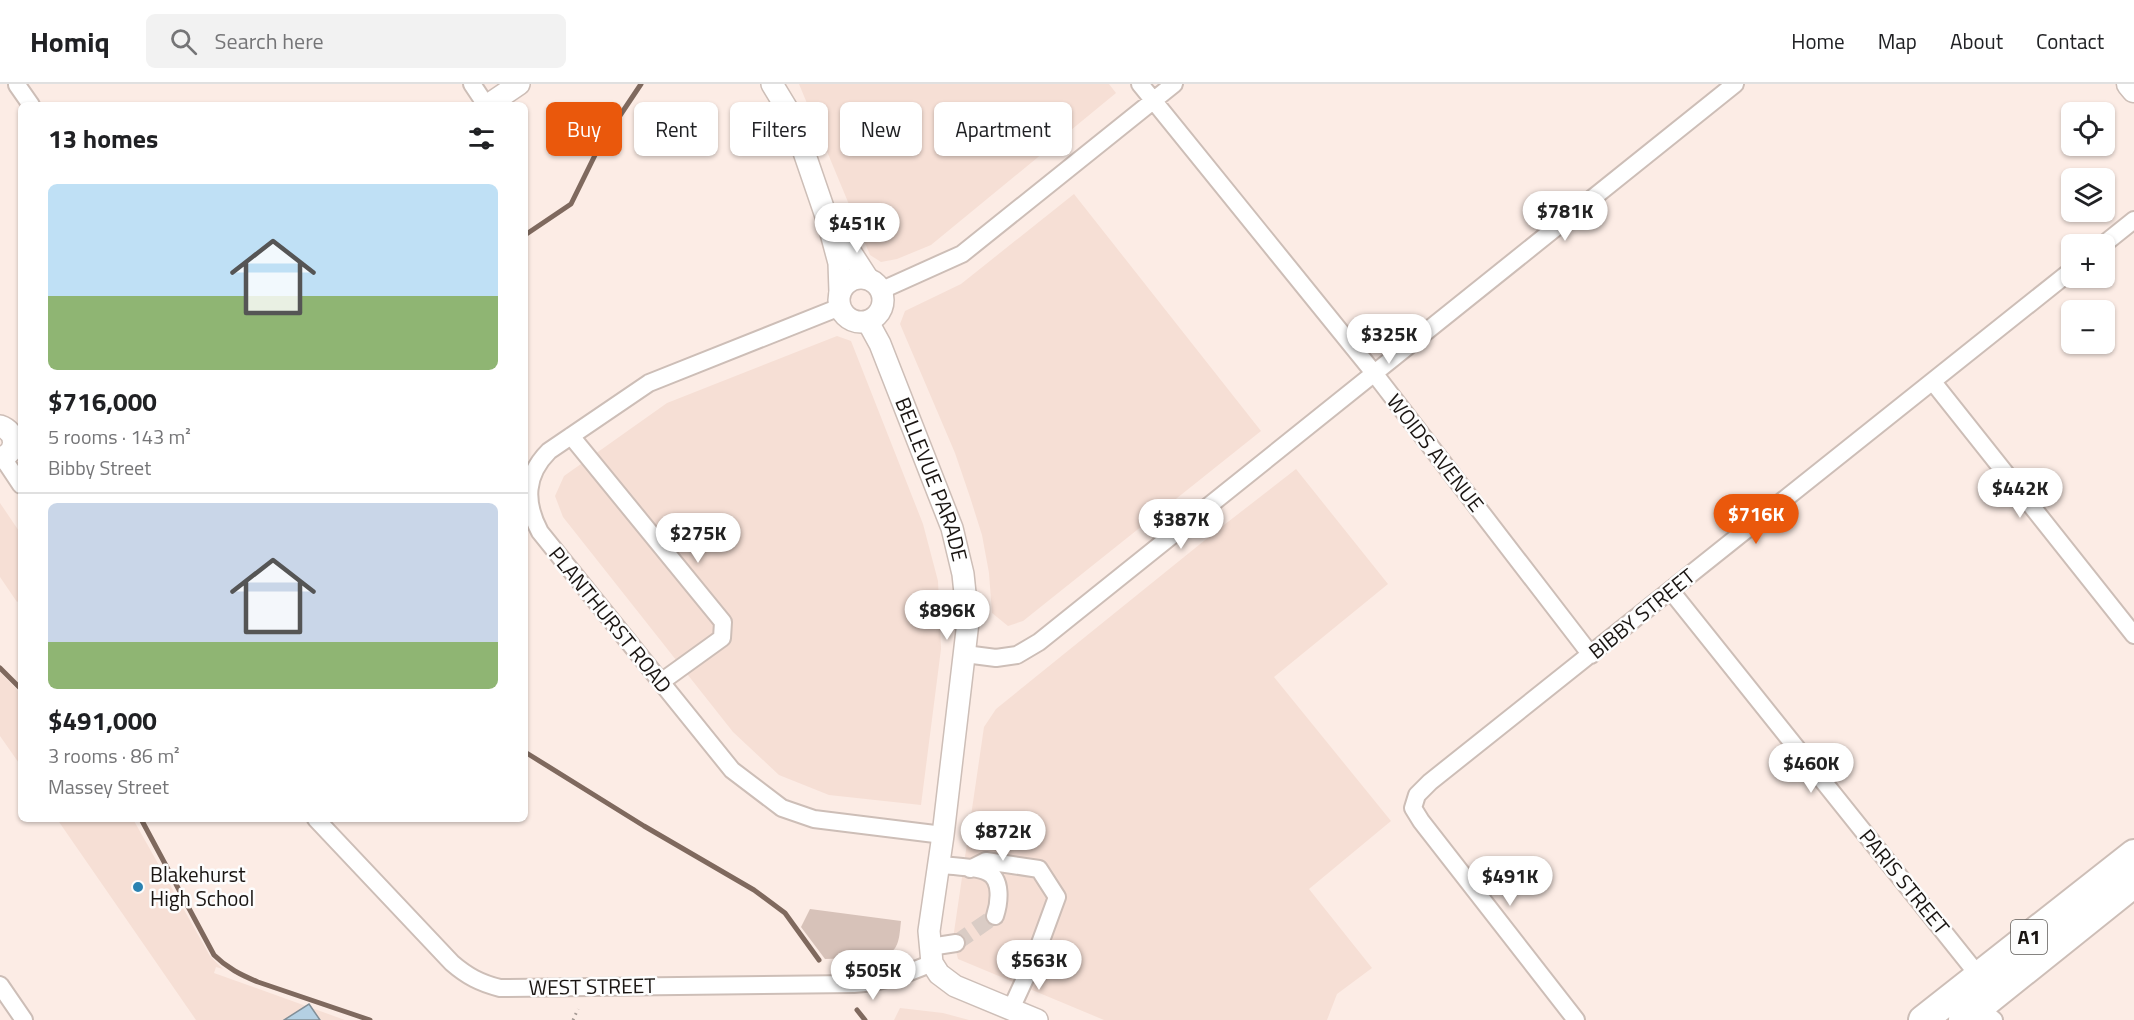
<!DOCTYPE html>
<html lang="en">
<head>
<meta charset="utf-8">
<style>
	:root { --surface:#fff; --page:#f2f2f2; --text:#202124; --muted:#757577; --line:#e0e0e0; --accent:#ea580c }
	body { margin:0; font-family:"Titillium Web",sans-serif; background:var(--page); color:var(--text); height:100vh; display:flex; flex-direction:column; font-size:22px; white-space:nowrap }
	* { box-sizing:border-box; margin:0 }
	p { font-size:20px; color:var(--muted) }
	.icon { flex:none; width:33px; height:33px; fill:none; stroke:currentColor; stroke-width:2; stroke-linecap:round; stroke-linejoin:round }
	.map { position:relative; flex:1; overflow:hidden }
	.drawer { position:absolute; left:18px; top:18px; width:510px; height:720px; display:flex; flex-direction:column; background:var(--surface); border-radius:9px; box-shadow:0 2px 4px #0004 }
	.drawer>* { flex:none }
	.banner { position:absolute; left:546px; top:18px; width:570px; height:54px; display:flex; gap:12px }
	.buttons { position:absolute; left:2061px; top:18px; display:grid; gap:12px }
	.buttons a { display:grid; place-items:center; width:54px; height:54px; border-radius:9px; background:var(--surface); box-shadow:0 2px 4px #0004; font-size:30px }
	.price { position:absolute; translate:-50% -51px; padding:0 14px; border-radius:21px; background:#fff; color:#222; font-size:20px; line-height:39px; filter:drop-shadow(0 2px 3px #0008) }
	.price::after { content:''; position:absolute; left:50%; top:36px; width:18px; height:14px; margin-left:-9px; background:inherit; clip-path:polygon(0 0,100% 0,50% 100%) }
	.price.active { background:var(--accent); color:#fff }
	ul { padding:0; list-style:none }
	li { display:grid; align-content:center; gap:12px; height:318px; padding:0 30px }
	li+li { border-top:2px solid var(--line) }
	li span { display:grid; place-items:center; height:186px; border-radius:9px; color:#555 }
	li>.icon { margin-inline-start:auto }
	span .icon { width:108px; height:108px; fill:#fffc; stroke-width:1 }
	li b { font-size:26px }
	h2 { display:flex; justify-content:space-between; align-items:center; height:72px; padding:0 30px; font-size:26px }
	.pill { padding:0 21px; border-radius:9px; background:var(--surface); box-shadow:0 2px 4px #0004; font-size:21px; line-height:54px }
	.pill.active { background:var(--accent); color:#fff }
	header { display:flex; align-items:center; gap:36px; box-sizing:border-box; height:84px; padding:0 30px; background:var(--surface); border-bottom:2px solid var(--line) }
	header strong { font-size:28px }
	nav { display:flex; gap:33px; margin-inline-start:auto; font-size:21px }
	.search { width:420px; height:54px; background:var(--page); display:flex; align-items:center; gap:15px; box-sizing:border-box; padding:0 21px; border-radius:9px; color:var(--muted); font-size:22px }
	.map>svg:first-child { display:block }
</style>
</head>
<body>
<header>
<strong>Homiq</strong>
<div class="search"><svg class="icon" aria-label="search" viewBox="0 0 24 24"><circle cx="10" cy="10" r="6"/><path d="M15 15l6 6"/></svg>Search here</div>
<nav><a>Home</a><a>Map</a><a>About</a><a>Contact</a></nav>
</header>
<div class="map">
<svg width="2134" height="936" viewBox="0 0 2134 936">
	<rect width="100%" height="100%" fill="#fcece5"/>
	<path fill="#f6dfd5" d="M799,0H1109L1116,9L931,161L897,175L881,178L870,171Z
		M1074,110L1261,347L1023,537L1008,542L992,529L989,489L982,451L970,413L955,369L900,240L905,227L961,200Z
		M837,252L851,257L923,440L938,497L941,565L921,721L829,711L779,691L733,648L563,433L555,412L564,392L667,319Z
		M1296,385L1388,500L1274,593L1391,737L1309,805L1372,884L1337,910L1327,936H1104L958,875L953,855L984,643L996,625L1215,448Z
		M0,419L21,450V515L17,518L0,493Z
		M0,588L21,610V682L0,652Z
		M57,735H133L210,872L223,885L216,883L214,889L345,936H196Z
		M900,924L943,929L969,936H894Z"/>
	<path fill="#d7c2b9" d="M810,825L901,837C899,854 900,868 881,873L825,875L801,843Z"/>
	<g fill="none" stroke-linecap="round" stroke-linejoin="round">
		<path stroke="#7f695e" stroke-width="5" d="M525,151L571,120L599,63L641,0
			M0,584L21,605
			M525,668L644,742L754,806L785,829L819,876
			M141,735L214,871C227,884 241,891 258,898L370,936
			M857,926L865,936"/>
	</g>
	<path fill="#b4d0e3" stroke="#818e97" stroke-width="1.5" d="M309,920L320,936H284Z"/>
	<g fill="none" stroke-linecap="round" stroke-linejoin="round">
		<path stroke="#daccc5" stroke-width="16" stroke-dasharray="16 8" stroke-linecap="butt" d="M956,859L995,832"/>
		<g stroke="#cdbeb7" stroke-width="20">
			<path id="minor" d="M472,0L486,21
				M1140,0L1374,289L1591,571
				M17,1L31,21
				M2104,160L2134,136
				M882,206L962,170L1174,0
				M840,223L649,299L549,367C525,391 524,418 540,448L732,686L782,724L814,735L943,751
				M1933,298L2134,551
				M571,352L723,538L722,554L661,598
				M3,374L21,401
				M1671,507L1979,892
				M965,570L996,574L1017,571L1039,558L1735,0
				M316,735L452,879C467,892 480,899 500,904L854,900C885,898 904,891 932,879
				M939,781C950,782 978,783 987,788C1003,795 999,820 995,832
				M970,785L986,777L1039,785L1057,813L1035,873L1011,925
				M930,863L956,859
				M0,901L24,936
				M1979,923L1994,936
				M1576,936L1421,737L1413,724L1417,711L1430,698L2072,186"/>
		</g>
		<g stroke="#cdbeb7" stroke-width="24">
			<g id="tertiary">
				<path d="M772,0L792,33L828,138L839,179L840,208"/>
				<path d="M488,21L519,0"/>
				<path d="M837,147L868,195"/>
				<circle cx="861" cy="216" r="22"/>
				<path id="s1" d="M868,238L880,260L952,444L963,490L968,538L943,751L929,847L932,879L939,890L955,902L1037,936"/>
				<path d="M0,342C18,348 18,369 0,374"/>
			</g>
		</g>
		<g stroke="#cdbeb7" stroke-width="27">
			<path id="secondary" d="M2129,0L2134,6"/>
		</g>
		<g stroke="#cdbeb7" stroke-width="32">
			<path id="trunk" d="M1923,936L2134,770
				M1963,936L2134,799"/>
		</g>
		<path stroke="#a29791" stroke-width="3" stroke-dasharray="1.5 4.5" stroke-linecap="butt" d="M573,936L578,925"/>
		<use href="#minor" stroke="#fff" stroke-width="16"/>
		<use href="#tertiary" stroke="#fff" stroke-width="21"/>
		<use href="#secondary" stroke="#fff" stroke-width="24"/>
		<use href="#trunk" stroke="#fff" stroke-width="28"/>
	</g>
	<circle fill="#2b82b1" stroke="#fdfdfd" stroke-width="2" cx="138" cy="803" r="6"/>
	<g text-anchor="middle" stroke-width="5" stroke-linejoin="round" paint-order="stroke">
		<rect fill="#fdfdfd" stroke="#5e5b58" stroke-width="1.5" x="2011" y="836" width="36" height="34" rx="4.5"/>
		<g font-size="20" font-weight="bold" fill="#1a1512">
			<text x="2029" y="860">A1</text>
		</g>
		<g font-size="21" fill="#1a1512" stroke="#fdfdfd">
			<text transform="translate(1435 369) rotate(52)" y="7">WOIDS AVENUE</text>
			<text dy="7" stroke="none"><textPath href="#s1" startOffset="170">BELLEVUE PARADE</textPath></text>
			<text transform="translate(1642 530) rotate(-39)" y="7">BIBBY STREET</text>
			<text transform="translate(610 536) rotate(51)" y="7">PLANTHURST ROAD</text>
			<text transform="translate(1904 798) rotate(51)" y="7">PARIS STREET</text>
			<text transform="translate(592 903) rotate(-1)" y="7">WEST STREET</text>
		</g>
		<g font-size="21" fill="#1a1512" stroke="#fdfdfd" text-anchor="start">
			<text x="150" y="798">Blakehurst<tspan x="150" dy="24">High School</tspan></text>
		</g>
	</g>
</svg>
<div class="buttons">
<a><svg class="icon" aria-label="locate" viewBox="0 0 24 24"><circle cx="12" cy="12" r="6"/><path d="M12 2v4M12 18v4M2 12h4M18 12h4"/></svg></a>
<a><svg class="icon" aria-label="layers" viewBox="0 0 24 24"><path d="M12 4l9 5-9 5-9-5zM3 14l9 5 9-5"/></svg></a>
<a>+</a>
<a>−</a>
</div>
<b class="price" style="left:1565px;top:158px">$781K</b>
<b class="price" style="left:857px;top:170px">$451K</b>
<b class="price" style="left:1389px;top:281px">$325K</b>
<b class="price" style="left:2020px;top:435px">$442K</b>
<b class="price active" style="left:1756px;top:461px">$716K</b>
<b class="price" style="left:1181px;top:466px">$387K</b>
<b class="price" style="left:698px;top:480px">$275K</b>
<b class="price" style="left:947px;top:557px">$896K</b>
<b class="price" style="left:1811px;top:710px">$460K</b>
<b class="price" style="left:1003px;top:778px">$872K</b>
<b class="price" style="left:1510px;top:823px">$491K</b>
<b class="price" style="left:1039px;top:907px">$563K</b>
<b class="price" style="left:873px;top:917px">$505K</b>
<div class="banner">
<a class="pill active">Buy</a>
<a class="pill">Rent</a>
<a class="pill">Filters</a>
<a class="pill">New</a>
<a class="pill">Apartment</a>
</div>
<section class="drawer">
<h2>13 homes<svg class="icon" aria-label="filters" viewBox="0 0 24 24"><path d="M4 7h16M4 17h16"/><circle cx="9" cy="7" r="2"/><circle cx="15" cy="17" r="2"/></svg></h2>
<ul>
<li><span style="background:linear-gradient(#bfe0f5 60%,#8fb573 0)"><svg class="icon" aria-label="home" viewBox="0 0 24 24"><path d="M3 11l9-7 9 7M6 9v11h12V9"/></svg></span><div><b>$716,000</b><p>5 rooms · 143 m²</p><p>Bibby Street</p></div></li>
<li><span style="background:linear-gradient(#c9d6e8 75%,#8fb573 0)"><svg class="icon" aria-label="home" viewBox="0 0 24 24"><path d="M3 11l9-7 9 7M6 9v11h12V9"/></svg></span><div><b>$491,000</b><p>3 rooms · 86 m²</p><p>Massey Street</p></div></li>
</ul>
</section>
</div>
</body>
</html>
